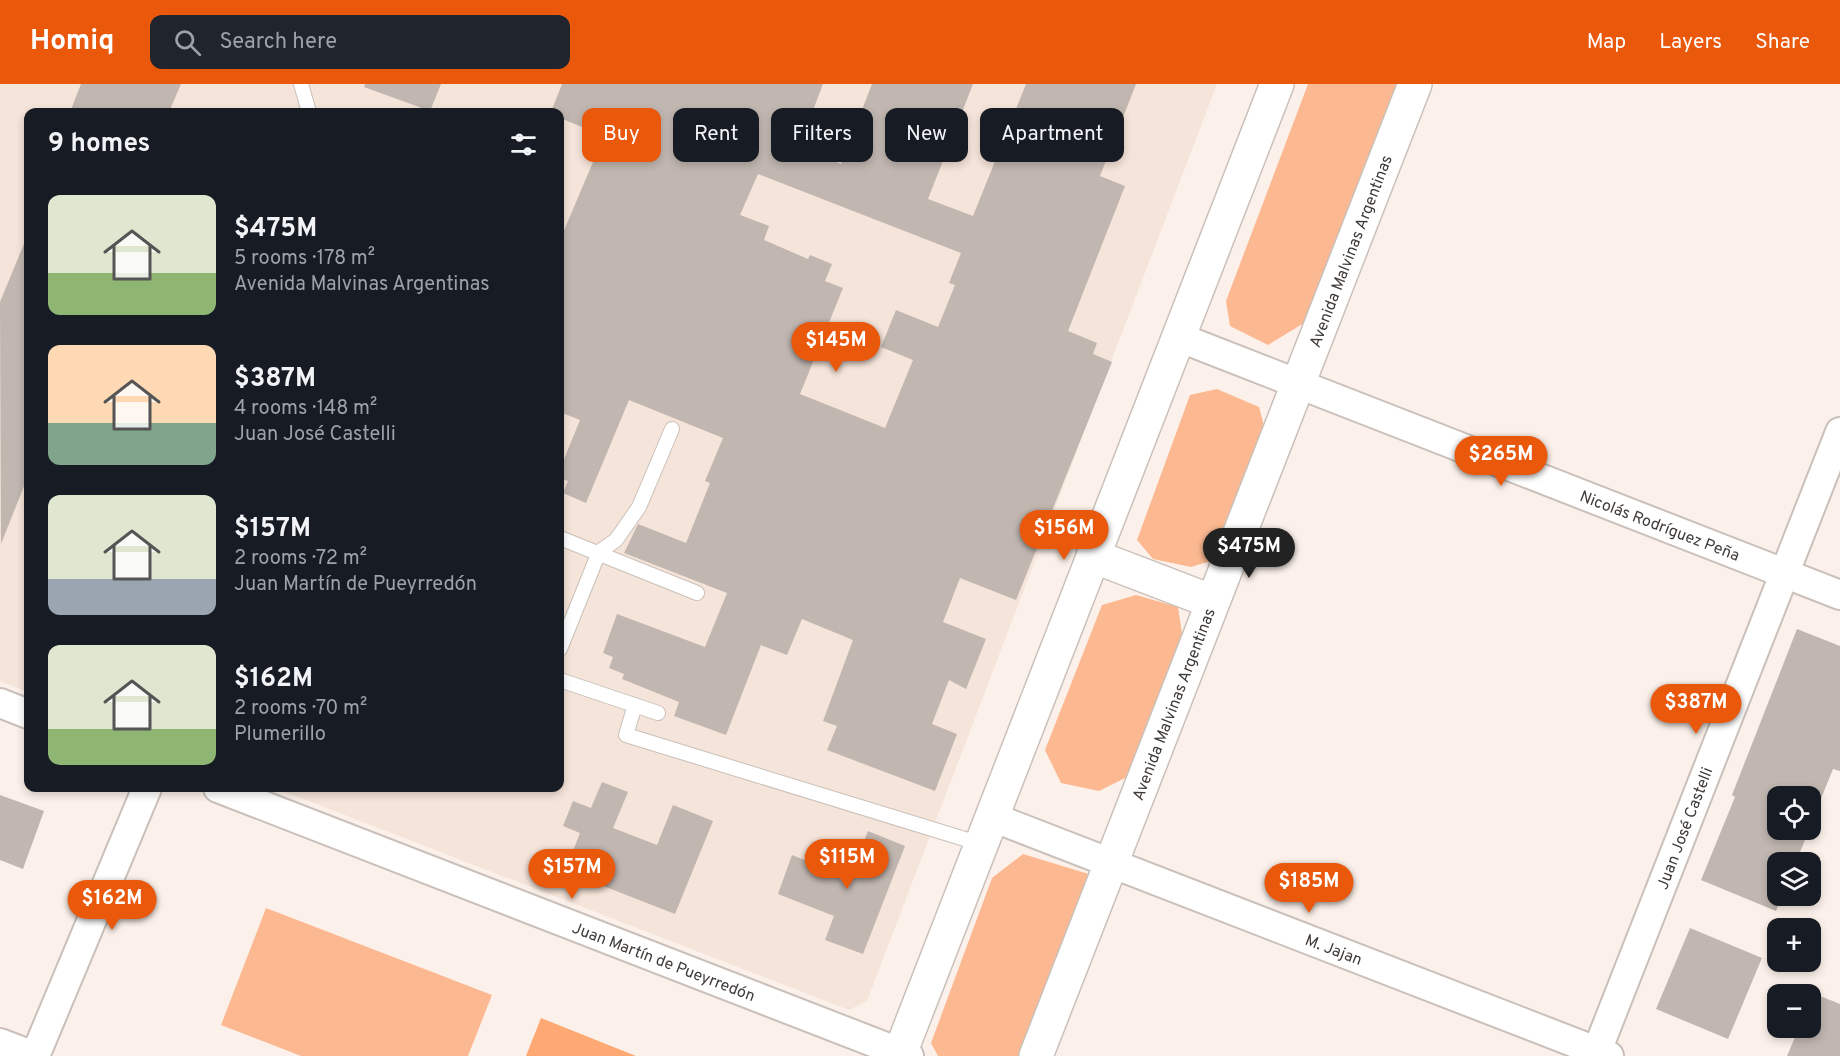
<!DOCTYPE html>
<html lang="en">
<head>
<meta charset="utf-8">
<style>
	:root { --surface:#171b24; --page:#20242c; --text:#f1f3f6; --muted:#9ea1a6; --accent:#ea580c }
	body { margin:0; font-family:Overpass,sans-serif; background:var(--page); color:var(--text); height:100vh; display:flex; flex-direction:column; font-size:22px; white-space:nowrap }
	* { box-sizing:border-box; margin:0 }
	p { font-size:20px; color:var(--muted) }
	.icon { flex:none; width:33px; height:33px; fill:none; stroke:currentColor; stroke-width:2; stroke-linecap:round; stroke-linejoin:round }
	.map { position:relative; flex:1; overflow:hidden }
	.side { position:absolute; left:24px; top:24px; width:540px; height:684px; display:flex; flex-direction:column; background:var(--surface); border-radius:12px; box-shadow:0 3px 9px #0003 }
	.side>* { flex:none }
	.guide { position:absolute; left:582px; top:24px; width:570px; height:54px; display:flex; gap:12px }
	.fabs { position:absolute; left:1767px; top:702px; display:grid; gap:12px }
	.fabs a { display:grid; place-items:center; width:54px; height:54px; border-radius:12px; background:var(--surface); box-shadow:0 3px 9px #0003; font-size:30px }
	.price { position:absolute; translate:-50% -51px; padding:0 14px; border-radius:21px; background:var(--accent); color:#fff; font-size:20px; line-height:39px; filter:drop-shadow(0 2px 3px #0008) }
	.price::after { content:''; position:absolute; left:50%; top:36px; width:18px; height:14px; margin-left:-9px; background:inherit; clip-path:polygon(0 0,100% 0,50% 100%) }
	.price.on { background:#222; color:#fff }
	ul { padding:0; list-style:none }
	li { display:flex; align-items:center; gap:18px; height:150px; padding:0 24px }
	li span { display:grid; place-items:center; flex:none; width:168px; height:120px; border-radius:12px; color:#555 }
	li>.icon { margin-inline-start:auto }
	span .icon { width:72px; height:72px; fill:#fffc; stroke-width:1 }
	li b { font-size:26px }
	h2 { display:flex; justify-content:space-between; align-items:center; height:72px; padding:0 24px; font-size:26px }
	.pill { padding:0 21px; border-radius:12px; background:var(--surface); box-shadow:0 3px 9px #0003; font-size:21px; line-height:54px }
	.pill.on { background:var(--accent); color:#fff }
	header { display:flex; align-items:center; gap:36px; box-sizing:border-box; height:84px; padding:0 30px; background:var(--accent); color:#fff }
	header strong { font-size:28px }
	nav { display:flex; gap:33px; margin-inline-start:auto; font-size:21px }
	.search { width:420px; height:54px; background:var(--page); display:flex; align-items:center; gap:15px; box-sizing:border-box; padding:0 21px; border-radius:12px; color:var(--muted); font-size:22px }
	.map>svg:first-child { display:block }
</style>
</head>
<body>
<header>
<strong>Homiq</strong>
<div class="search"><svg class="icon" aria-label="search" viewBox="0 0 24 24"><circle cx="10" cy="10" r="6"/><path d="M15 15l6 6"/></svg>Search here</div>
<nav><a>Map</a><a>Layers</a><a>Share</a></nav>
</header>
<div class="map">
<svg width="1840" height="972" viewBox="0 0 1840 972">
	<rect width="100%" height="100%" fill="#fcf1ea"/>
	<path fill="#f5e4d9" d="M0,0H1217L867,917L849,926L275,704H560V28H28V608L0,597Z"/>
	<path fill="#fcb991" d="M1308,0H1397L1304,239L1268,261L1230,242L1226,217Z
		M1217,305L1259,323L1266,349L1217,475L1191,483L1153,475L1137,456L1190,311Z
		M1136,511L1178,523L1183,556L1131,691L1099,707L1061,699L1045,666L1102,521Z
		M1023,770L1092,791L1021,972H938L931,959L992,794Z
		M266,824L492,911L468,972H301L221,941Z"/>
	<path fill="#fea973" d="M541,934L636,972H526Z"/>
	<path fill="#c1b6b0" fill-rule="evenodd" d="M81,0H181L169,28H70Z
		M365,0H441L430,27L364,3Z
		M562,0H823L799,63L841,80L872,0H973L928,115L973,132L1026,0H1136L1100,92L1125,102L1068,247L1097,259L1093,270L1112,278L1016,516L960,494L943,538L986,555L966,605L949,596L932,640L957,650L935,707L827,666L837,642L823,637L853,556L802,535L787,571L761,561L726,651L674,632L679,618L622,595L624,590L609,584L613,573L603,569L617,530L705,563L727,509L624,469L638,440L686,459L710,399L705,397L723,354L629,316L586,419L563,409L568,397L560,394V385L580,336L560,328V156L604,52L560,34V28H551ZM758,90L961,169L949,199L955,201L938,243L896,226L881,263L913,276L885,344L800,310L843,204L825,197L832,180L810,171L808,175L764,156L769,142L740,131Z
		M28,150V392L1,460L0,218Z
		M1797,545L1840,562V687L1833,685L1810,742V712H1778V746H1809L1796,778H1778V812H1782L1776,827L1701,796L1735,713L1732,711Z
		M602,698L628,708L613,744L657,761L673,721L713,737L675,830L565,787L580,749L563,742L573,717L591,724Z
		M0,711L44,727L23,785L0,776Z
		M868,747L905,762L863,870L825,856L834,832L778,810L792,771L850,794Z
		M1690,844L1762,874L1728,955L1656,925Z
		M1810,908L1840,920V972H1787L1799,944H1810Z"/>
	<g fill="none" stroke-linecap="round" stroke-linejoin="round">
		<g stroke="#cac0b9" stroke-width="16">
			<path id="service" d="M301,0L309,28
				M560,454L697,509
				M560,565L599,468L616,456L639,423L672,345
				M560,596L658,629
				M635,621L626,651L981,760"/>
		</g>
		<g stroke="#cac0b9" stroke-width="32">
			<path id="minor" d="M1178,253L1840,511
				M0,619L28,630
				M218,704L909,972
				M992,733L1609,972
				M0,959L34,972
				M35,972L147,704
				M1595,972L1840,348"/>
		</g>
		<g stroke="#cac0b9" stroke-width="36">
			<path id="secondary" d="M1093,472L1213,518
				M899,972L1277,0
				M1036,972L1415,0"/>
		</g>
		<use href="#service" stroke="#fff" stroke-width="14"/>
		<use href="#minor" stroke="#fff" stroke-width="28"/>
		<use href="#secondary" stroke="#fff" stroke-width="33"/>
	</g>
	<g text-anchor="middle" stroke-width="4.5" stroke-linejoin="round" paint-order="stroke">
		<g font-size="16" fill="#3f3b38" stroke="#fff">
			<text transform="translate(1350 167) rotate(-69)" y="6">Avenida Malvinas Argentinas</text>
			<text transform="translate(1660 441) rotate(21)" y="6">Nicolás Rodríguez Peña</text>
			<text transform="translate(1173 620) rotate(-69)" y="6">Avenida Malvinas Argentinas</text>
			<text transform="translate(1684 744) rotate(-69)" y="6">Juan José Castelli</text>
			<text transform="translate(1334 865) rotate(21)" y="6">M. Jajan</text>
			<text transform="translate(664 877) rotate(21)" y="6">Juan Martín de Pueyrredón</text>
		</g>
	</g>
</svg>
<div class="fabs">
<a><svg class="icon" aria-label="locate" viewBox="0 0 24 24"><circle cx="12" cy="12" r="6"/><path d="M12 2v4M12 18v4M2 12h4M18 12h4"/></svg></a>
<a><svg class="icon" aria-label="layers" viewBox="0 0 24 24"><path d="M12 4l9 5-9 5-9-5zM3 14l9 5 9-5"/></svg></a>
<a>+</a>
<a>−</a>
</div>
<b class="price" style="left:836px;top:289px">$145M</b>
<b class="price" style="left:1501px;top:403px">$265M</b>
<b class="price" style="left:1064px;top:477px">$156M</b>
<b class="price on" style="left:1249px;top:495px">$475M</b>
<b class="price" style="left:1696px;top:651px">$387M</b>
<b class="price" style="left:847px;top:806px">$115M</b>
<b class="price" style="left:572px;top:816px">$157M</b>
<b class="price" style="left:1309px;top:830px">$185M</b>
<b class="price" style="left:112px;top:847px">$162M</b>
<div class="guide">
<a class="pill on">Buy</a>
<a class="pill">Rent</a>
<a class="pill">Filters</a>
<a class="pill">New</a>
<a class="pill">Apartment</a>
</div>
<section class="side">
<h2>9 homes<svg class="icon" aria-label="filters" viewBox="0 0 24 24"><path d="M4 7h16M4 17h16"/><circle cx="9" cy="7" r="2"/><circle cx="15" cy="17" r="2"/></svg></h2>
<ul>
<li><span style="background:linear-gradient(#dfe7d0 65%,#8fb573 0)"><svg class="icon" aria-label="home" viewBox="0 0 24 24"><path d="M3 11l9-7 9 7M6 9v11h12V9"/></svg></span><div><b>$475M</b><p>5 rooms · 178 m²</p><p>Avenida Malvinas Argentinas</p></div></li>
<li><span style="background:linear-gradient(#ffd9b3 65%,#7fa58c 0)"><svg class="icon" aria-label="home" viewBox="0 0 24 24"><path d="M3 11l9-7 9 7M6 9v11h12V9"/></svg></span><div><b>$387M</b><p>4 rooms · 148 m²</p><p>Juan José Castelli</p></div></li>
<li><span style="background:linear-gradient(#dfe7d0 70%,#9aa5b1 0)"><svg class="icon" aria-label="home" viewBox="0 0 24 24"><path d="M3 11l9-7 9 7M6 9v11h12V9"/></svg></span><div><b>$157M</b><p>2 rooms · 72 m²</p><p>Juan Martín de Pueyrredón</p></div></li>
<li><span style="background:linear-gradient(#dfe7d0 70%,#8fb573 0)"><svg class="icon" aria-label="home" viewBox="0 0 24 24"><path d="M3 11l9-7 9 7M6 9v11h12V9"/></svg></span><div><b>$162M</b><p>2 rooms · 70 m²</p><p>Plumerillo</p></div></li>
</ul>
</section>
</div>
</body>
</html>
